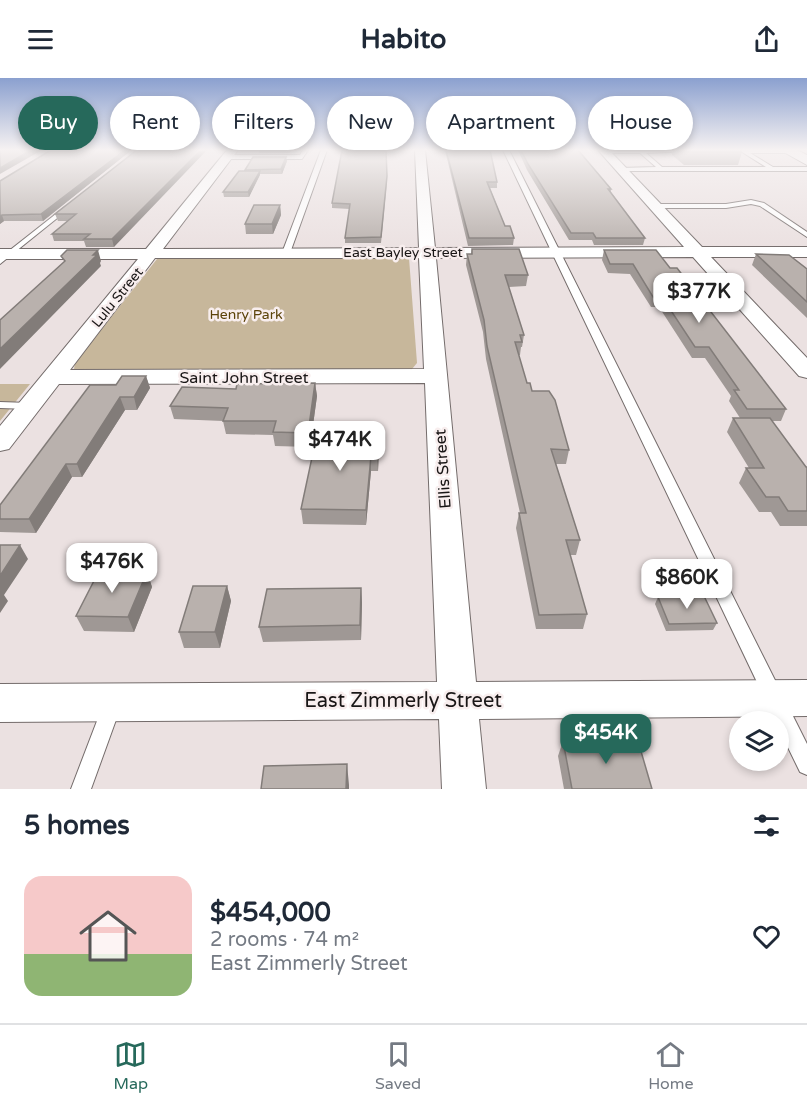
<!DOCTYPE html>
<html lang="en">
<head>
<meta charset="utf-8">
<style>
	:root { --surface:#fff; --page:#f2f2f3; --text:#1f2937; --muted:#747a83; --line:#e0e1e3; --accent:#26695b }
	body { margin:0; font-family:"Varela Round",sans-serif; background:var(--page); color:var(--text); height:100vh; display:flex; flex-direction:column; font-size:22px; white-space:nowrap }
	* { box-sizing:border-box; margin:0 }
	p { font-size:20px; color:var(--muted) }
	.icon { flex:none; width:33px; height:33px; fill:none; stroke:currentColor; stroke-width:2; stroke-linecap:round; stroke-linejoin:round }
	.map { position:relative; height:711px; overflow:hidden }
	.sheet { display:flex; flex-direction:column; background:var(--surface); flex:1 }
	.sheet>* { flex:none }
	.top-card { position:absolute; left:18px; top:18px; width:771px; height:54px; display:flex; gap:12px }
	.tools { position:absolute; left:729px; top:633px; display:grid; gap:12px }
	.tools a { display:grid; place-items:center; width:60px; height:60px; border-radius:50%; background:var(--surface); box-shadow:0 3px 9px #0003; font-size:30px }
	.price { position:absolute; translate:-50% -51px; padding:0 14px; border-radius:12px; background:#fff; color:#222; font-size:20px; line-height:39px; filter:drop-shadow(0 2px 3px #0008) }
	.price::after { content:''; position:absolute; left:50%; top:36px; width:18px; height:14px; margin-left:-9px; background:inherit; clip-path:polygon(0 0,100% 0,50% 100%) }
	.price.current { background:var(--accent); color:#fff }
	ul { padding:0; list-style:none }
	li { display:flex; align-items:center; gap:18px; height:150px; padding:0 24px }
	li+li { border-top:2px solid var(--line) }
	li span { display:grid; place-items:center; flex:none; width:168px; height:120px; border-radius:18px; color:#555 }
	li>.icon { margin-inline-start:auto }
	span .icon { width:72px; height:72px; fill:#fffc; stroke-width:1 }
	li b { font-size:26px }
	h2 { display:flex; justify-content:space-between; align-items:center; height:72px; padding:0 24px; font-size:26px }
	.chip { padding:0 21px; border-radius:27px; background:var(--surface); box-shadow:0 3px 9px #0003; font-size:21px; line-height:54px }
	.chip.current { background:var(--accent); color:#fff }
	header { display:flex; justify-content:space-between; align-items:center; height:78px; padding:0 24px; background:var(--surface); font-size:27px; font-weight:800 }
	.tabs { display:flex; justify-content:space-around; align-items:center; height:84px; border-top:2px solid var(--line); background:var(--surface); font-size:16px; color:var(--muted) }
	.tabs a { display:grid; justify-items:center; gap:3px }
	.tabs .current { color:var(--accent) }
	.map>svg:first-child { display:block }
</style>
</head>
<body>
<header><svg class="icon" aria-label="menu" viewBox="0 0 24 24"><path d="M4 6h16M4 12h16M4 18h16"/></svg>Habito<svg class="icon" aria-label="share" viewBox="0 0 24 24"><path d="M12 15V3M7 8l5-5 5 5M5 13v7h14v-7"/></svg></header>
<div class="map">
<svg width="807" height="711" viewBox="0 0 807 711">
	<rect width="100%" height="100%" fill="#ebe1e1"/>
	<path fill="#c7b79b" d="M409,180L417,285L412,291H74L75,285L157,181Z
		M0,306H30L0,343Z"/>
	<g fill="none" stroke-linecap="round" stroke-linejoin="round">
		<g stroke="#746c6b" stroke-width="2">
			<path id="service" d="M303,72H308L302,81H228L225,79L228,77H300Z
				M321,72H327L290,175L283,177L282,175Z
				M503,72H509L807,666V697L800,694L778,649V644H776Z
				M602,72L692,73L646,75L662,89H766L742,74V72H791L793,73L790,75H750L773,89H807V93H621L619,90L656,89L640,75H604Z
				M751,122L764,125L807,154V159L760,128L751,126L726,130H655L652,128L655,126H726Z
				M66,128L71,129L0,186V180Z
				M0,324L29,325L35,328L29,331L0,330Z
				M112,619L119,622L121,628L91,711H71L105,622Z"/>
		</g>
		<g stroke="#746c6b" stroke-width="2">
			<path id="minor" d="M227,72H238L163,171L419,170L415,72H425L435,170L684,169L598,72H609L702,169H807V179H711L807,280V300L799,298L693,179L436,180L476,604L807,602V638L479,641L486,711H442L439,641L0,644V606L437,604L425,305L59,306L9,371L0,373V348L138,181H0V171H146ZM155,180H419L424,291L70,292Z"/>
		</g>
		<g stroke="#746c6b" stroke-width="2">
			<path id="tertiary" d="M780,72H797L807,77V87Z"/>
		</g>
		<use href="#service" fill="#fff" fill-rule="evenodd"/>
		<use href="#minor" fill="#fff" fill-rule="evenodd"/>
		<use href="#tertiary" fill="#fff" fill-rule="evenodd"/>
	</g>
	<path fill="#9f9895" d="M51,72H129V74L43,143H4L0,146V103Z
		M137,72L114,169H86L84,163H54L52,156L68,143H58L55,136Z
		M259,72H291L290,75H259Z
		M445,72H490L497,104V110H490L505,148L514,160L513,167L468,168Z
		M518,72H578L611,111V114L645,160L643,167H594L592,162H569L527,92Z
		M673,72H738L742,74L738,87H684L672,77Z
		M287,83L282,96H260L249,119H224L223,114L245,93V92Z
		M387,103L381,165H345V160L350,131L332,130V125Z
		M280,127L281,137L273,156H246L245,146Z
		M472,171L528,197L526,208L509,209L524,257L522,269H521L520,277H518L527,305L569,372L566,386H556L580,462L576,477H570L587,536L583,551H536L516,450L519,435H520L486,281L483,254L466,187L467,176H471Z
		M604,172L670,190L786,331L781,343H772L806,389H807V448H780L771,434H759L739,405L746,390H749L727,354L733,340H740L729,323L731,318L705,280H692L659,229H651L630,196L608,195L602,182Z
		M756,176L807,191V240L752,187Z
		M146,298L150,310L137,332H125L82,399H72L36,455L0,454V427L116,307Z
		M315,305L317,318L310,369L275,368L273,357L226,356L223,343L174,341L170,328L236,311Z
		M379,371L378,393H371L366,447L303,446L301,431Z
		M147,494L152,509L134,554L84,553L76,538Z
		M227,508L231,523L220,570H184L179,554Z
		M361,510L362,525L361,562L263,564L259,549Z
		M658,519L717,545L713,552L666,553L655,526Z
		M563,663L652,711H564L558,678Z"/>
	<path fill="#827c79" d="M31,72H42L0,96V90Z
		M125,72H129V74L43,143L41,136Z
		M201,72H207L114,169L112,161Z
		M286,79L287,83L282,96L281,91Z
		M260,93V97L249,119L248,114Z
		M280,127L281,137L273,156L272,146Z
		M2,137L4,143L0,146V138Z
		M98,172L101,183L100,185L101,188L0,291V271Z
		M146,298L150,310L137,332L134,319Z
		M315,305L317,318L310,369L308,355Z
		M120,319L125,332L82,399L77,386Z
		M379,356V371L378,393L377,378Z
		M371,378V393L366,447V432Z
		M66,386L72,399L36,455L29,441Z
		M20,467L28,481L4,517L8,523L0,535V498Z
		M147,494L152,509L134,554L128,539Z
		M227,508L231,523L220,570L215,554Z
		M361,510L362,525L361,562L360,547Z
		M347,686L349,707V711H346Z"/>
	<path fill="#b9b1ad" stroke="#827c79" stroke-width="1.5" d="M0,72H31L0,90Z
		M51,72H125L41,136L2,137L0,138V103Z
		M137,72H201L112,161H84L90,156H52L76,136H55Z
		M342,72H386L387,98L381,159L345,160L350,126L332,125Z
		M446,72H490L497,104H487L505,148H510L514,160H469Z
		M521,72H578L611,111H608L645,160H596L593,155H571L528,86Z
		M684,72H738L742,74H687Z
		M253,79H286L281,91L245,92Z
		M239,93H260L248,114H223Z
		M254,127H280L272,146H245Z
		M472,171H519L528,197H505L524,257H520L522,264H515L527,305H530L532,313H549L555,322L569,372L551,371L580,462H566L587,536L539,537L519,435H526L487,268L484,242L467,176H472Z
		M67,172H98L93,177H97L0,271V242L65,183L61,178Z
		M604,172H656L670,190H677L786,331H747L734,312H739L709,269H695L662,219H653L633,186H610Z
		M756,176L789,177L807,191V224Z
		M122,298H146L134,319H120L77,386H66L29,441H0V427L90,307H116Z
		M315,305L308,355L273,354L276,343H223L228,330L170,328L182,309L236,311L237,306Z
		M733,340H770L806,389H807V433H788L779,419H766L746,390H764Z
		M317,356H379L377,378H371L366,432L301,431Z
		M0,467H20L0,498Z
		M99,493L147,494L128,539L76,538Z
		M193,508H227L215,554H179Z
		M361,510L360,547L259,549L267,511Z
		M704,518L717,545L669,546L658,519Z
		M563,663H638L652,711H572Z
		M347,686L346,711H261L264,688Z"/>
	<linearGradient id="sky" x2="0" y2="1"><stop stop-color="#8ba0cf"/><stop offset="0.42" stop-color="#f6f2f2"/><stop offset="1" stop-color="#f6f2f2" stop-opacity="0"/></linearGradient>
	<rect width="807" height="171" fill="url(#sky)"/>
	<g text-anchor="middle" stroke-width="5" stroke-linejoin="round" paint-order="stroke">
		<g font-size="14" fill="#191616" stroke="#f8eeee">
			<text x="403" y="179">East Bayley Street</text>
			<text transform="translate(117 219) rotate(-51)" y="5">Lulu Street</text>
		</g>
		<g font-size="14" fill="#5b4208" stroke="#f8eeee">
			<text x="246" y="241">Henry Park</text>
		</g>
		<g font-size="16" fill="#191616" stroke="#f8eeee">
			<text x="244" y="305">Saint John Street</text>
			<text transform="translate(442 391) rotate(-94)" y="6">Ellis Street</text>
		</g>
		<g font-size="20" fill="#191616" stroke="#f8eeee">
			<text x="403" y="629">East Zimmerly Street</text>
		</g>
	</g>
</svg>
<div class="tools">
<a><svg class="icon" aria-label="layers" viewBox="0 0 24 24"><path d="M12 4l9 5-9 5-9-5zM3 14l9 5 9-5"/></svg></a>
</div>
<b class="price" style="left:699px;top:246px">$377K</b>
<b class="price" style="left:340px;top:394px">$474K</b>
<b class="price" style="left:112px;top:516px">$476K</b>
<b class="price" style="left:687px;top:532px">$860K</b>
<b class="price current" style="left:606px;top:687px">$454K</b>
<div class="top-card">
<a class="chip current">Buy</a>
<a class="chip">Rent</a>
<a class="chip">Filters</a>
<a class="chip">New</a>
<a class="chip">Apartment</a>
<a class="chip">House</a>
</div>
</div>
<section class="sheet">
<h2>5 homes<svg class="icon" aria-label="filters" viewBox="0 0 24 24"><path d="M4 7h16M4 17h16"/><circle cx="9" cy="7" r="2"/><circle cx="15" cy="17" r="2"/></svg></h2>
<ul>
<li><span style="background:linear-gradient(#f6c9c9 65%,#8fb573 0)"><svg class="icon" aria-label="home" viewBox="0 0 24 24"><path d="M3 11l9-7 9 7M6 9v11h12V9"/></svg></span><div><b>$454,000</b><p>2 rooms · 74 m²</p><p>East Zimmerly Street</p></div><svg class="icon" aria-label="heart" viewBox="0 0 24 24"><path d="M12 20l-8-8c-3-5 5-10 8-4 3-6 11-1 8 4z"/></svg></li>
</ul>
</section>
<nav class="tabs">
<a class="current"><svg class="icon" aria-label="map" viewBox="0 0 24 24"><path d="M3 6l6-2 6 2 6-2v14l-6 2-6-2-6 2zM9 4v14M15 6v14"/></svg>Map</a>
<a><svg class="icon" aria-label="saved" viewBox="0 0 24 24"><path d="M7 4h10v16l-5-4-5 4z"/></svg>Saved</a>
<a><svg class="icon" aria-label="home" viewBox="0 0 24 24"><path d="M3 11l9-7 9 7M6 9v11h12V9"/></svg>Home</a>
</nav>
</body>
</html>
